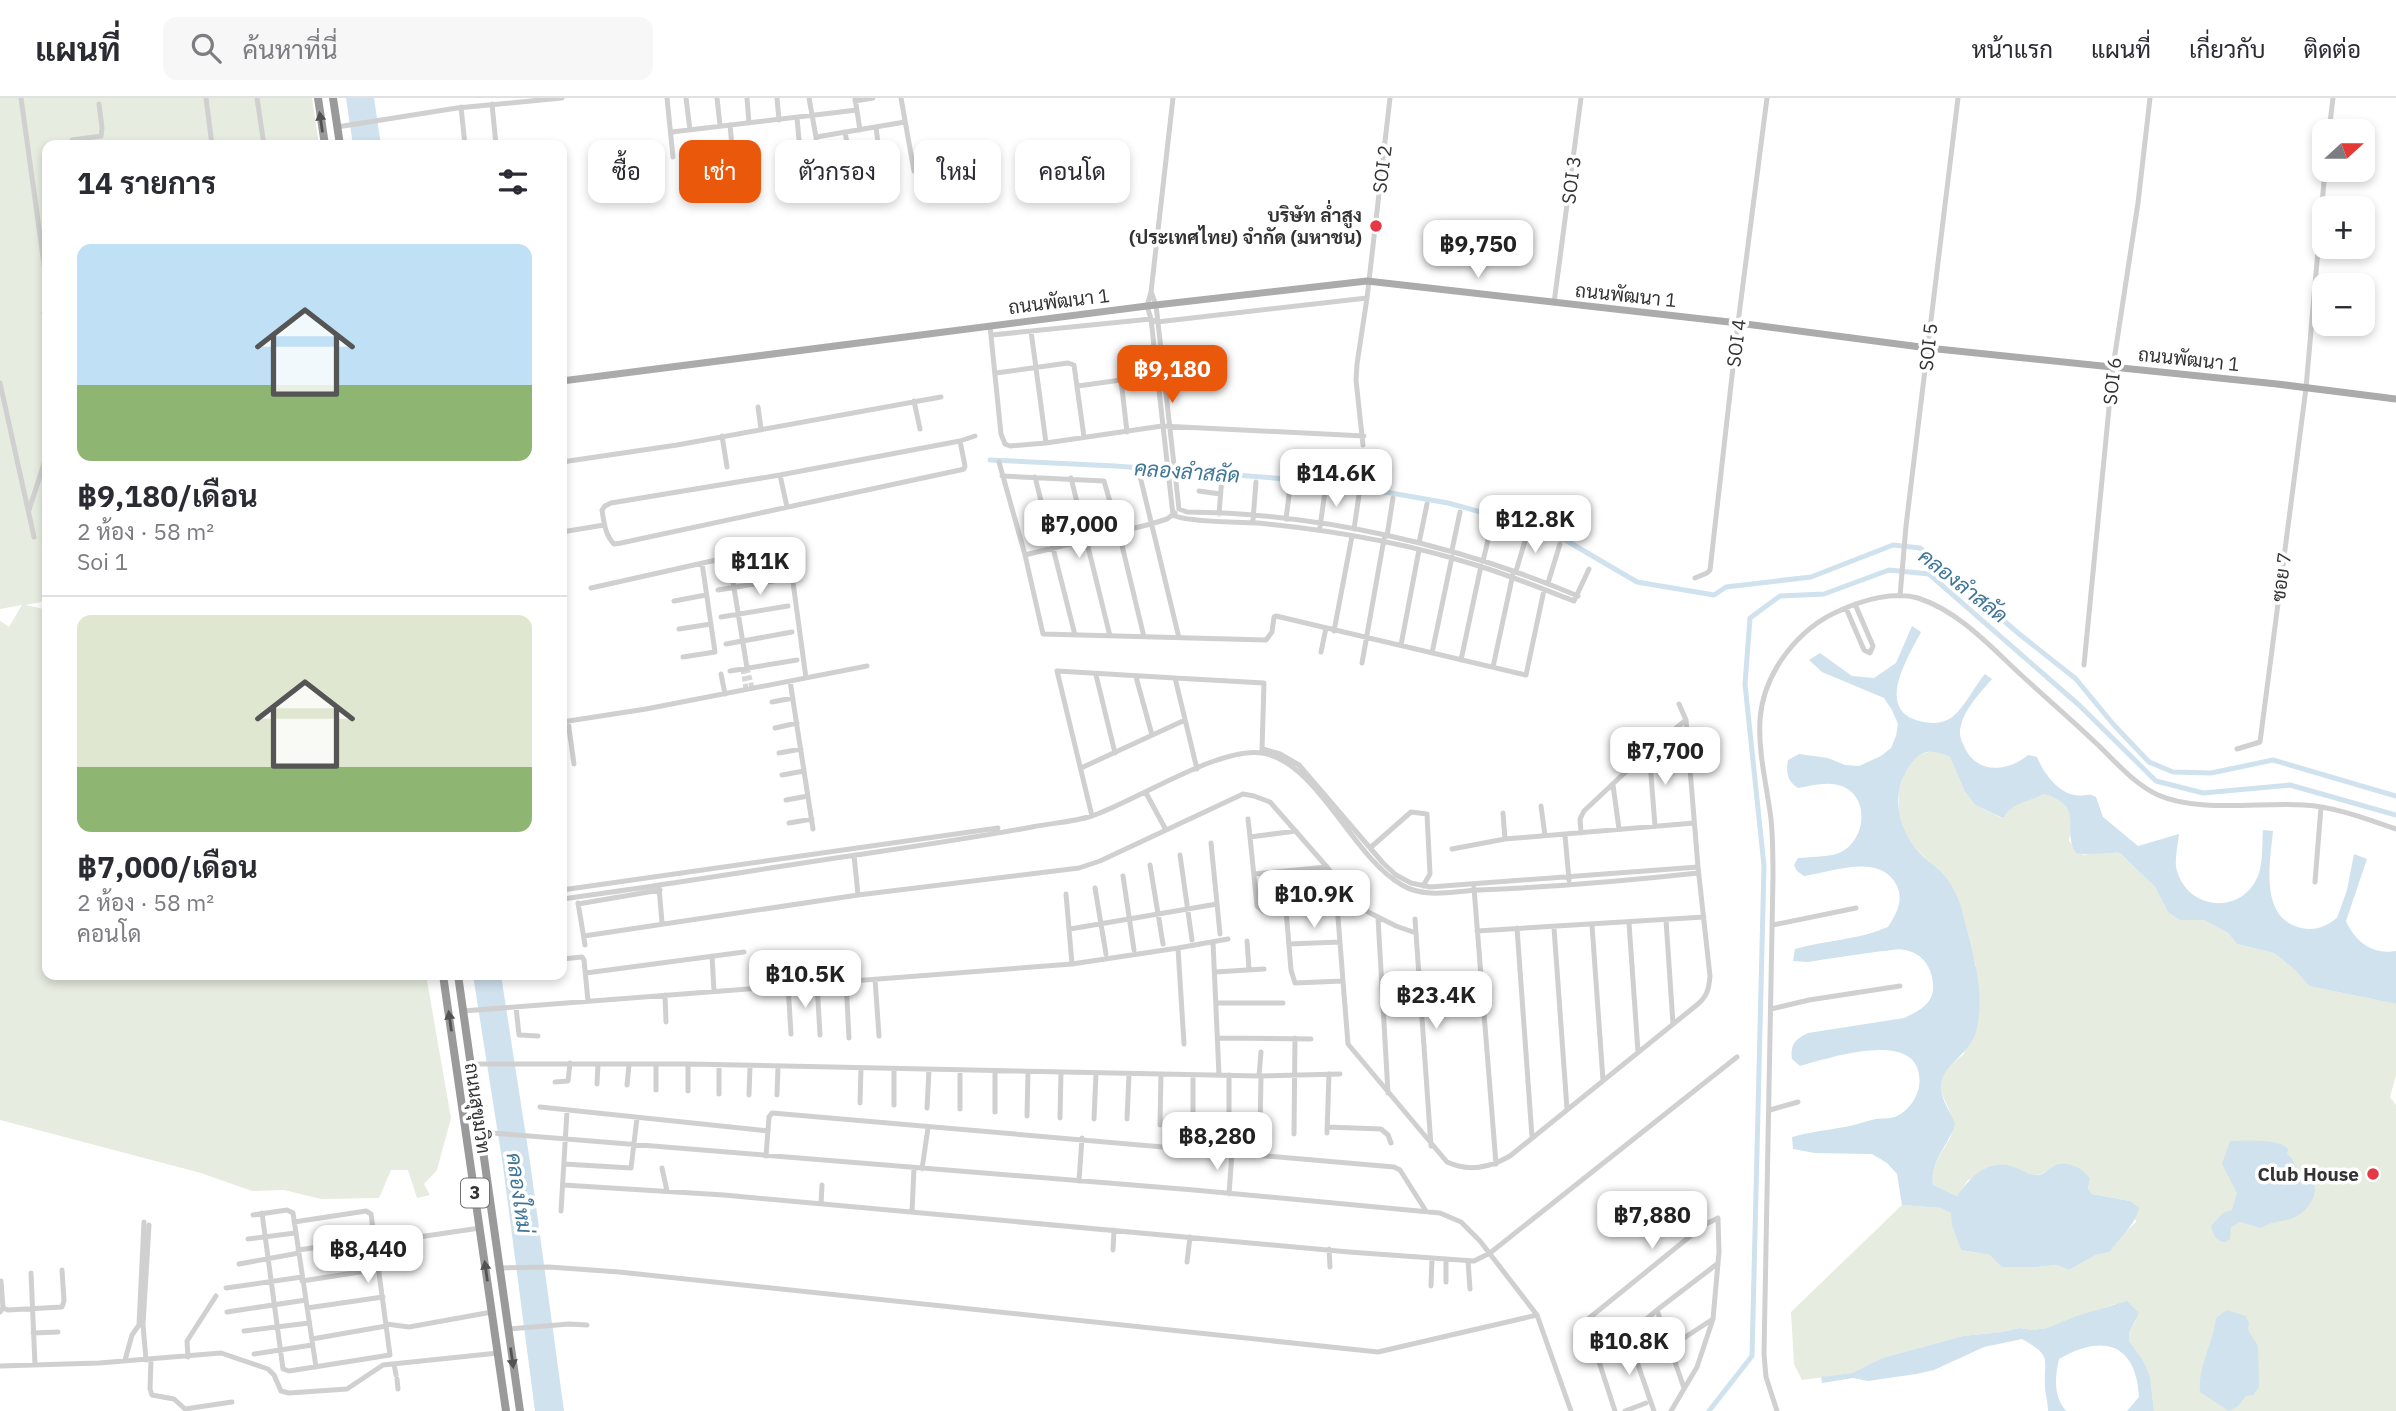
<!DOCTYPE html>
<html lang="th">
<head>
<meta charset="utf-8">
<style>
	:root { --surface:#fff; --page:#f7f7f7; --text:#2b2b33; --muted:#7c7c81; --line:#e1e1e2; --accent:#ea580c }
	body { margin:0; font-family:"IBM Plex Sans",Sarabun,sans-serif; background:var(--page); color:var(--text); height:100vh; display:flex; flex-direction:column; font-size:26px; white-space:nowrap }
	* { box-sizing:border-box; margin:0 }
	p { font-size:23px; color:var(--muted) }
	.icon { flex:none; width:38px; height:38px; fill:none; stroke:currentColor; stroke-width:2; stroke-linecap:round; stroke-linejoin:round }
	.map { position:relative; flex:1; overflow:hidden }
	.drawer { position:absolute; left:42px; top:42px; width:525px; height:840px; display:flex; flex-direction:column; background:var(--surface); border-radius:14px; box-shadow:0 4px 10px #0003 }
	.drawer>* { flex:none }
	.hud { position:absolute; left:588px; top:42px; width:665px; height:63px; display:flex; gap:14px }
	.needle { width:46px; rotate:69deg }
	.controls { position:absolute; left:2312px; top:21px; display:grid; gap:14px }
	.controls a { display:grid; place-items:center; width:63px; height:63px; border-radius:14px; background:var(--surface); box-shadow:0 4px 10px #0003; font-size:35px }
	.price { position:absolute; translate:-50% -60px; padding:0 16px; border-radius:14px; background:#fff; color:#222; font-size:23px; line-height:46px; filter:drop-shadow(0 2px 4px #0008) }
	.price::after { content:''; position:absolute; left:50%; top:42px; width:21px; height:16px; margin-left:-10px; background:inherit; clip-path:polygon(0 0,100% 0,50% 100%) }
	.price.current { background:var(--accent); color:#fff }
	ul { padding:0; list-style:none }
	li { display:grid; align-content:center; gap:14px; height:371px; padding:0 35px }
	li+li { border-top:2px solid var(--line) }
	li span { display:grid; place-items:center; height:217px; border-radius:14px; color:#555 }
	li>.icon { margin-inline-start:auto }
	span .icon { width:126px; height:126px; fill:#fffc; stroke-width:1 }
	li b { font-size:30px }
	h2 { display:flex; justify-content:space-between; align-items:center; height:84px; padding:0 35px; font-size:30px }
	.chip { padding:0 24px; border-radius:14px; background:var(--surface); box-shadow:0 4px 10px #0003; font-size:24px; line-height:63px }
	.chip.current { background:var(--accent); color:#fff }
	header { display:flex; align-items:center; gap:42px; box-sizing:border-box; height:98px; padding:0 35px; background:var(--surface); border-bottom:2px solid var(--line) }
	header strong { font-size:33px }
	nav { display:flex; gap:38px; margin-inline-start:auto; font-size:24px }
	.search { width:490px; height:63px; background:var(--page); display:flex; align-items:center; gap:18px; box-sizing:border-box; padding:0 24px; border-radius:14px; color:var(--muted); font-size:26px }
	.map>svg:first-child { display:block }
</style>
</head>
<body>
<header>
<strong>แผนที่</strong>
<div class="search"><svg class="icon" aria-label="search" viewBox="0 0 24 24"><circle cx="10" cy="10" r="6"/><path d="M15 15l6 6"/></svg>ค้นหาที่นี่</div>
<nav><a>หน้าแรก</a><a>แผนที่</a><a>เกี่ยวกับ</a><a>ติดต่อ</a></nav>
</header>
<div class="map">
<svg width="2396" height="1313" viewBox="0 0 2396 1313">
	<rect width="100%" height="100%" fill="#fff"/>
	<path fill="#e6ecdf" d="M0,0H312L319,47H47V503L25,507L44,511L47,527V877H426L451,1020L437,1072L424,1086L430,1097L417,1100L408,1072H391L379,1100L321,1101L284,1092L252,1093L201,1075L0,1022V523L9,529L22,507L0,511Z
		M1936,652L1950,659L1964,692L1975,707L2002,720C2013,703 2026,704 2044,696C2072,705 2073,716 2069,743L2084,757L2100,754L2120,755L2155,789L2168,814L2181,822H2204L2228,835L2237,846L2274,855L2295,872L2309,888L2396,906V977L2390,999L2396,1007V1313H2154L2150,1278L2143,1262L2129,1243V1235L2136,1222L2115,1206L2047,1230L2033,1232L2019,1230L2002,1234L1963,1238L1882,1260L1852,1275L1802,1282L1794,1266L1791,1214L1902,1107L1941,1110L1952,1115L1961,1152L1990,1157L2003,1168L2037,1169L2057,1167L2069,1172L2096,1157L2110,1154L2117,1142L2136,1124L2130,1103L2092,1096L2088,1091L2090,1081L2053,1068C2038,1083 2028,1076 2011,1068L1968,1082L1957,1098L1933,1087C1931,1071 1937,1061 1946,1047C1946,1046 1951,1039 1951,1038C1960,1000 1915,994 1964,956L1976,868L1963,816L1950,785L1909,743L1903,733L1899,714V693L1905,673L1918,657Z"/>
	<path fill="#cfe2ee" d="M346,0H374L381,47H353Z
		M1912,528L1921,534C1909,558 1874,611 1919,623C1931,626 1941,626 1951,620C1963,612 1974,589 1985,576L1992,581C1981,594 1965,610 1961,627C1959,636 1960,640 1964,648C1976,677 2008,674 2028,657L2037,659C2043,674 2058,695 2075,697C2084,699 2088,694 2096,699L2103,719L2138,748L2179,736C2178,746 2175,759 2176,769C2185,813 2244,819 2259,775C2263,763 2262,745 2263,732L2273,733C2270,765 2259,820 2301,830C2316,833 2325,829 2337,820L2347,792L2354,756L2367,761L2346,823C2355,844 2373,857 2396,853V906L2309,888L2295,872L2274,855L2237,846L2228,835L2204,822H2180L2168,814L2155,789L2120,755C2106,754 2088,758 2076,755C2060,728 2087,710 2044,696C2028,704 2012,704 2003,720L1975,707L1964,692L1950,659C1939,654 1926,650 1916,660C1889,688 1895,729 1920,755C1929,765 1943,773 1950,785C1956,795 1962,809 1964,820C1973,855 1985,893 1977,930C1971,958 1939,967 1941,991C1942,1003 1951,1015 1955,1026C1948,1049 1930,1062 1933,1087L1957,1098C1970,1080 1986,1062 2011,1068C2021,1071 2027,1077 2038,1077C2045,1076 2045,1074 2052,1069C2064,1061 2083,1069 2090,1081L2088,1091L2092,1096L2130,1103L2139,1110C2135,1128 2120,1138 2110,1154L2096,1157L2069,1172L2057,1167L2037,1169H2002L1990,1157L1961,1152L1952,1127L1951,1115L1941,1110L1902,1107L1897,1076L1887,1065L1872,1056L1815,1055L1793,1051L1792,1039C1810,1034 1827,1032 1845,1029C1856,1027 1866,1023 1876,1021C1883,1020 1892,1021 1897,1018C1908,1013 1917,1000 1919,989C1927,927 1830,960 1800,968L1792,961C1790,947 1795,941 1808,935L1904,920C1919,913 1935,905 1933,886C1932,869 1922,855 1905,852C1898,850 1890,853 1883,853C1858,856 1833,860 1808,864L1793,863L1795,851C1827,842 1858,842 1888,829C1896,816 1904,803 1897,788C1880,754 1833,774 1804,778L1797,773L1794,767L1798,760C1810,759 1825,759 1836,756C1863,748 1872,705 1846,690C1832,682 1813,687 1798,690C1787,683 1786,675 1788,662L1799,656L1828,660L1845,667L1859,668L1881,658L1891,650L1896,638L1898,626L1892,612L1884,600L1822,574L1809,562L1820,555L1852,578L1874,580L1896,565Z
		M473,877H501L530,1064L564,1313H535L503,1068Z
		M2230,1043C2244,1043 2280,1040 2288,1051L2287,1056C2295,1061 2293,1068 2300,1074C2304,1077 2310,1079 2313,1084C2320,1098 2305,1115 2293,1120C2282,1124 2272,1123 2261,1130L2240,1124L2231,1129L2230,1141L2225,1144C2216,1143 2213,1137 2211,1128L2223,1115L2232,1112L2237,1095L2222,1066Z
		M2127,1203L2139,1215L2129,1235V1243L2143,1262L2150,1278L2154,1313H2127L2139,1299C2136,1244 2102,1236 2059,1261C2055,1279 2053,1297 2066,1313H2048C2048,1306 2046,1298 2045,1291C2043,1260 2054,1259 2022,1241L1984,1249L1934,1272L1916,1276L1868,1283L1853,1280L1822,1285L1821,1279L1852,1275L1882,1260L1963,1238L2002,1234L2019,1230L2033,1232L2047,1230L2077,1218Z
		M2227,1212L2246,1218L2249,1225L2248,1232L2258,1248L2259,1289L2253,1297L2246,1298L2238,1308L2229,1313L2200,1294C2198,1268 2213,1246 2216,1220Z"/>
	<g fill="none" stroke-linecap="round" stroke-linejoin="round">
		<path stroke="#cfe2ee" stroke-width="5" d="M990,362L1115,368L1328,384L1448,405L1499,419L1567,443L1637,484L1714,497L1726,489L1811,479L1893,447L1920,450L2018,535L2076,581L2113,626L2149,664L2173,674L2211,675L2273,662L2396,698
			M1709,1313L1752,1258L1764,768L1745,586L1750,520L1780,498L1824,496L1889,472L1929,476L2079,607L2156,683L2203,695L2290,687L2396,717"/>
		<path stroke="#d6d6d6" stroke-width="5" stroke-dasharray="5 2.5" stroke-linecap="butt" d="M747,570L752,590
			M743,571L746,591"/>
		<path stroke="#d0d0d0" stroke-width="5" d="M21,0L47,188
			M206,0L212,47
			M257,0L264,47
			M667,0L673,59
			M686,0L690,32
			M717,0L720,27
			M747,0L749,25
			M777,0L779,22
			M809,0L816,39L819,76
			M855,0L860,32
			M901,0L914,73
			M1173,0L1151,194L1147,208L1151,221L1173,417C1184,424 1241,424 1258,425C1332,432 1407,445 1479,468C1511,478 1543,491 1574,503L1589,471
			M855,3L873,0
			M492,6L496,47
			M461,9L465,47
			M797,20L802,74
			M730,27L734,69
			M337,29L457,10L562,0
			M876,29L881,70
			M2329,33L2333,0
			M672,34L857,12
			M845,34L852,73
			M816,39L905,24
			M72,42L101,38L102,30L99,6
			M1151,194L1156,207L1179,411
			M1554,205L1581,0
			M44,215H47
			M990,228L1001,336L1005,346L1010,348L1046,345L1162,328L1364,338
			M1031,233L1046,345
			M992,237L1151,221L1157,224L1367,200
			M996,275L1068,265L1074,267L1084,339
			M1121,282L1156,276
			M0,285L34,439
			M1078,288L1121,282L1127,334
			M914,303L920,331
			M758,309L761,331
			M722,338L727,369
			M960,343L965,368L964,371L960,372L621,445L614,446C605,437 604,424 602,412L605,408L611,405L780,377L960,343L975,338
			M1363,347L1356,282L1357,266L1367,200L1390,0
			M562,364L677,347L941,299
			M999,364L1025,457L1043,536L1266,542L1272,534L1274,519L1276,518L1526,577L1544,492
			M780,377L787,409
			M1002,378L1104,383L1119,435L1144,539
			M1140,378L1179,540
			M1035,379L1075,537
			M1071,380L1110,538
			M1199,393L1220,396
			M1179,411L1187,414C1318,415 1458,447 1578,498
			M29,412L47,356
			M1219,416L1222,379
			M1286,421L1291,382
			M1253,422L1256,384
			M1320,429L1326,386
			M1354,431L1359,397
			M562,434L604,427
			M1387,438L1393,400
			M1419,445L1427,406
			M1452,452L1460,414
			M1025,457L1151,426L1167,421L1175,415
			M729,459L747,570
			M1483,463L1493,421
			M1516,473L1528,433
			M792,477L806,580
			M1695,480L1707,475L1710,472L1738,225L1767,0
			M1548,485L1560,446
			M591,490L743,456
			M718,492L785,481
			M1900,498L1906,428L1958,0
			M674,503L706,497
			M1846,510L1864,552L1870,555L1873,548L1855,506
			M721,519L788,508
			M679,531L711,526
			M1334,533L1352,438
			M726,546L792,534
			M1401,547L1419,452
			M1321,554L1326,530
			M1432,555L1452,459
			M683,559L715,554L702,465
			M1461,562L1481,468
			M1362,565L1384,441
			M2084,567L2113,269L2138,105L2150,0
			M1493,569L1513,476
			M730,573L797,562
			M721,576L725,596
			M1096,577L1115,655
			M1136,579L1152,637
			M1175,580L1264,585L1262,652
			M790,583L813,731
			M772,604L793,600
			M1679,606L1686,622
			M568,623L574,666
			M562,624L646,611L867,568
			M775,630L797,625
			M1263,651L1280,656L1299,667L1383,765L1396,777L1411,785L1430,789L1698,769
			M2237,651L2260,644L2306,290L2325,72
			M1649,652L1655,728
			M779,655L801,651
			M1081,670L1185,622
			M782,677L804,673
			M1613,687L1619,731
			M1146,695L1166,732
			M786,702L808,698
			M1541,708L1545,738
			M1503,715L1505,741
			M1092,718L1057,573L1175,580L1197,671
			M1248,721L1250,739
			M789,725L812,721
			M1296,733L1250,739L1257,808L1263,813L1337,807
			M1565,737L1569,782
			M1211,745L1220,836
			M1370,750L1411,714L1427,716L1430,776L1423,788
			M1452,751L1505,741L1694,725
			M854,757L858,797
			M1180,757L1192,842
			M1150,767L1163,846
			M1254,776L1327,769
			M1123,778L1134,852
			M1337,783V807L1348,946L1447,1064C1469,1074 1489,1070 1510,1058L1698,906C1707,898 1709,891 1710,878L1698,769L1686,622L1649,652L1584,713L1580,721L1581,735
			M2315,784L2321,709
			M659,789L662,825
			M1095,790L1106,856
			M1474,790L1496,1066
			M562,792L998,730
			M1066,796L1072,866
			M562,801C665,787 767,770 870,755C924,747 978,739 1032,729C1052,725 1073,724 1092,718C1136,703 1220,648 1262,655C1318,664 1352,759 1402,787C1425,801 1454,793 1479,792C1553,789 1625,783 1698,775
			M578,805L585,847
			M578,806L660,792
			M1286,812L1291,872L1295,885L1343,883
			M1378,820L1388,995
			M1415,821L1431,1048
			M1666,822L1673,926
			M1629,825L1638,954
			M1592,827L1603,982
			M1773,827L1856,810
			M1517,830L1532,1039
			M1554,830L1567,1011
			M1070,831L1217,806
			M1477,833L1704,819
			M584,838L858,797L1079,770L1100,763L1243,696L1254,698L1270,704L1327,769L1350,800L1368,814L1396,828L1416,835
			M1247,843L1249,871
			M1213,844L1219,977
			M1289,846L1340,844
			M1178,850L1228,841
			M712,858L714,893
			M562,861L582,859L584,862L588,903
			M1215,874L1264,871
			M586,875L744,854
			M875,881L879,938
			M846,883L849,940
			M817,885L820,937
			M788,887L791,936
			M665,897L666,924
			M1217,905H1283
			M516,909L519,937L538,938
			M1771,911L1809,902L1900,888
			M463,913L1072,866L1178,850L1184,946
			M1219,940L1311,941
			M470,966H688L1259,978L1340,976
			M688,966V993
			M1193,977V1028
			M1259,978L1261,954
			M555,984L568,983L570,965
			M597,986L598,966
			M627,987L629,967
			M656,992V967
			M719,996V968
			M749,997L750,969
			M777,997L778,969
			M860,1005L861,970
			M894,1007V971
			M540,1009L768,1033
			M927,1010L929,972
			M960,1011V973
			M1770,1012L1798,1004
			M995,1014V973
			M1027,1018L1028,974
			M1060,1020L1061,974
			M1094,1021L1096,975
			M1127,1021L1129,976
			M1160,1027L1161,976
			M1327,1029L1381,1031L1388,1037L1391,1045
			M480,1034L1194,1092L1440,1115L1461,1124L1480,1143L1537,1217L1571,1313
			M1229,1035V977
			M1260,1035L1261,978
			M1327,1035L1329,976
			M1294,1036L1295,940
			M766,1058L769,1019L772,1015L1394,1069L1400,1072L1426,1113
			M564,1066L631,1070L637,1020
			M662,1070L667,1093
			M922,1071L928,1030
			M1079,1083L1082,1040
			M563,1087L724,1097L1349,1154L1474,1163L1490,1155L1737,959
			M1229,1096L1232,1055
			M821,1106L822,1087
			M561,1113L567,1013
			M912,1114L914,1070
			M262,1115L283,1271L289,1273L390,1257L371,1116L366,1113L294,1124
			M253,1117L287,1112L293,1115L316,1269
			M375,1139L405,1141L480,1130
			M248,1141L295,1135
			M1329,1151L1330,1169
			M298,1152L375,1141
			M1113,1152L1114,1132
			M1468,1163L1470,1191
			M1187,1164L1190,1139
			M239,1166L299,1155
			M500,1170L549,1169L619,1174L1378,1254L1537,1217
			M31,1175L35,1267
			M302,1183L379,1171
			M1446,1184V1162
			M1431,1188L1432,1160
			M226,1190L302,1179
			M3,1210L8,1212L62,1209L64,1203L62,1172
			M307,1210L383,1199
			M1657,1212L1684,1290
			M0,1214L3,1210L1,1183
			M227,1214L306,1202
			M386,1226L409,1229L492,1214
			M508,1231L569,1226L587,1227
			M244,1233L309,1225
			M33,1235L58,1234
			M1628,1238L1654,1313
			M312,1241L386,1228
			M1670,1249L1713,1221
			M254,1256L312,1247
			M188,1259L187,1243L216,1198
			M125,1262L132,1237L139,1227L144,1124
			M146,1262L143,1227L149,1127
			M151,1262L150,1291L152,1297L174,1301L185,1311L232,1304
			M1598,1263L1657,1212L1717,1166
			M394,1266L396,1277
			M0,1268L99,1265L221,1255L268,1271L274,1277L281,1293L289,1295L347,1291L383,1267L498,1255
			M397,1281L398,1291
			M1615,1313L1589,1233L1588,1221L1704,1127L1718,1120L1719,1154L1713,1221L1697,1269L1671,1313
			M1625,1313L1646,1305
			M1777,1313L1766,1279L1764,1256L1773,779C1773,760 1773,741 1771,721C1767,688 1758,655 1760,622C1763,575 1798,530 1841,512C1863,502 1894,493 1918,500C1958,513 1989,547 2019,575C2045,599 2072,622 2097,646C2116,664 2134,686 2158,697C2199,715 2259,704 2304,707C2336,709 2366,721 2396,731"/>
		<path stroke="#ababab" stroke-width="7" d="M562,283L1147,208L1367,183L1738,225L1928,250L2277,286L2396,301"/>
		<path stroke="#9a9a9a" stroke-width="8" d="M318,0L325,47
			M333,0L340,47
			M443,877L506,1313
			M458,877L520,1313"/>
	</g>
	<defs><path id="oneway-solid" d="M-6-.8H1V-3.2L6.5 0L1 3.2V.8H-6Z" transform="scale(1.75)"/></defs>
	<g fill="#525252">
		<use href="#oneway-solid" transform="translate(321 24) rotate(-98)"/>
		<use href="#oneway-solid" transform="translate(450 923) rotate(-98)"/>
		<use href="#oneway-solid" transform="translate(486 1173) rotate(-98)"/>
		<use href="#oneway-solid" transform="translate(512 1260) rotate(82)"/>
	</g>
	<g fill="#e63946" stroke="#fff" stroke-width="2.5">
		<circle cx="1376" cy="128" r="7"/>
		<circle cx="2373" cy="1076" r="7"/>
	</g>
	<g text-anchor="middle" stroke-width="7" stroke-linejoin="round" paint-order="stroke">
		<rect fill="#fff" stroke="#707070" stroke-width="2" x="461" y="1080.5" width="28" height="29" rx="5"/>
		<g font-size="18" font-weight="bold" fill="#333">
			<text x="475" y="1101">3</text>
		</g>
		<g font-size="19" fill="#333" stroke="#fff">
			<text transform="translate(1382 71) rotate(-83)" y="7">SOI 2</text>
			<text transform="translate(1571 82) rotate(-83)" y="7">SOI 3</text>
			<text transform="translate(1626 197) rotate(6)" y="7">ถนนพัฒนา 1</text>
			<text transform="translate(1059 203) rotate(-7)" y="7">ถนนพัฒนา 1</text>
			<text transform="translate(1736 245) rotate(-83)" y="7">SOI 4</text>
			<text transform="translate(1928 249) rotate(-84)" y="7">SOI 5</text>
			<text transform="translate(2189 261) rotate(6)" y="7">ถนนพัฒนา 1</text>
			<text transform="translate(2112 283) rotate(-84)" y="7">SOI 6</text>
			<text transform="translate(2281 479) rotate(-82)" y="7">ซอย 7</text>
			<text transform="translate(478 1010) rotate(82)" y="7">ถนนสุขุมวิท</text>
		</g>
		<g font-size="19" font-weight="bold" fill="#333" stroke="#fff" text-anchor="end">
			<text x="1362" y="124">บริษัท ล่ำสูง<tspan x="1362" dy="22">(ประเทศไทย) จำกัด (มหาชน)</tspan></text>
			<text x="2359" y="1083">Club House</text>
		</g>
		<g font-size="21" font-style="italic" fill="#3f7597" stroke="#fff">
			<text transform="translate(1187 374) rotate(4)" y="7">คลองลำสลัด</text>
			<text transform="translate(1963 488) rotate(38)" y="7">คลองลำสลัด</text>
			<text transform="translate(519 1095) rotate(82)" y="7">คลองใหม่</text>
		</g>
	</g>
</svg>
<div class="controls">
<a><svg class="needle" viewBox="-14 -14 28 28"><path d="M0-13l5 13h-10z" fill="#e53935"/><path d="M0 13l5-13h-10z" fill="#7c7c81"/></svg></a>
<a>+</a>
<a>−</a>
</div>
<b class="price" style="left:1478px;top:182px">฿9,750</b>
<b class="price current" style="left:1172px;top:307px">฿9,180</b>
<b class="price" style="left:1336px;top:411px">฿14.6K</b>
<b class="price" style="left:1535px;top:457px">฿12.8K</b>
<b class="price" style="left:1079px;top:462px">฿7,000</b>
<b class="price" style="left:760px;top:499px">฿11K</b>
<b class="price" style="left:1665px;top:689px">฿7,700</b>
<b class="price" style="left:1314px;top:832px">฿10.9K</b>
<b class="price" style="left:805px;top:912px">฿10.5K</b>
<b class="price" style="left:1436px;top:933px">฿23.4K</b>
<b class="price" style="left:1217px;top:1074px">฿8,280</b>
<b class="price" style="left:1652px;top:1153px">฿7,880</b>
<b class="price" style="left:368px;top:1187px">฿8,440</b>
<b class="price" style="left:1629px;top:1279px">฿10.8K</b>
<div class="hud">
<a class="chip">ซื้อ</a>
<a class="chip current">เช่า</a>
<a class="chip">ตัวกรอง</a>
<a class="chip">ใหม่</a>
<a class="chip">คอนโด</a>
</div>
<section class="drawer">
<h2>14 รายการ<svg class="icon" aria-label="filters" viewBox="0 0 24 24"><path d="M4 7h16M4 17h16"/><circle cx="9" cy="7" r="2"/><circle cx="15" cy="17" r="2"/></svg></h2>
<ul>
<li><span style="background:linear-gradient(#bfe0f5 65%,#8fb573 0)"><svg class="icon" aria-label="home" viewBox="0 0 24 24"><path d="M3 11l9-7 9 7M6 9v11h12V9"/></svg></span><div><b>฿9,180/เดือน</b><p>2 ห้อง · 58 m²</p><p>Soi 1</p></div></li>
<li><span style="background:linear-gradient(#dfe7d0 70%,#8fb573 0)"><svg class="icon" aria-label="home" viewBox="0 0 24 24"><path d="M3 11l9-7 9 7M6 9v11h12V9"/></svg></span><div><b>฿7,000/เดือน</b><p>2 ห้อง · 58 m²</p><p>คอนโด</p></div></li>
</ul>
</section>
</div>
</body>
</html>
